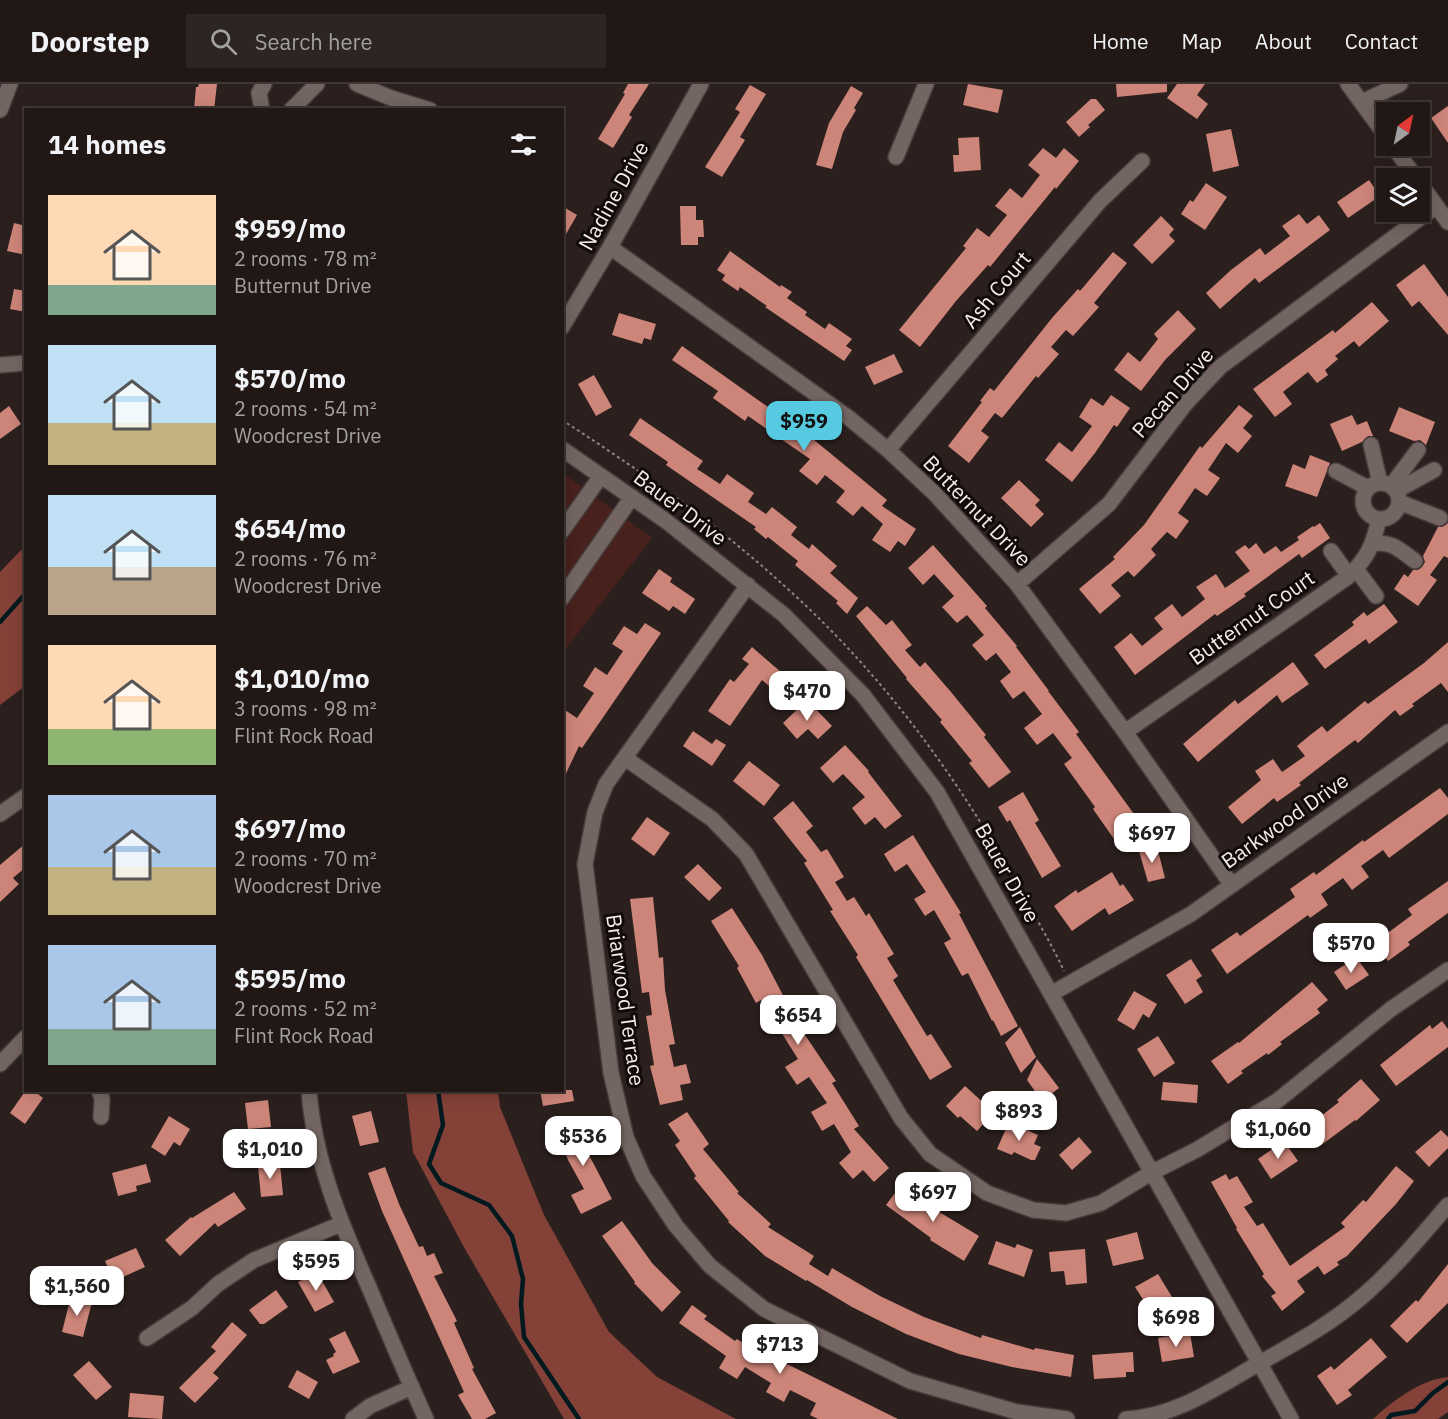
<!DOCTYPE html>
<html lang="en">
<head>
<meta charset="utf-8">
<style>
	:root { --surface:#211816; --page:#2d2523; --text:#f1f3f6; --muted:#a2a0a1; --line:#3e3735; --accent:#55cae0 }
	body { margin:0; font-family:"IBM Plex Sans",sans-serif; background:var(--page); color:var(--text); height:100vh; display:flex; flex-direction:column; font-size:22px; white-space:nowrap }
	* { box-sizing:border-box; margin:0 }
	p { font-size:20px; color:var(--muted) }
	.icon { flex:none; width:33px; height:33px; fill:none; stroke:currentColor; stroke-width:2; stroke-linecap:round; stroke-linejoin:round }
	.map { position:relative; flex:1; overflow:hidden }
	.panel { position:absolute; left:24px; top:24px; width:540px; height:984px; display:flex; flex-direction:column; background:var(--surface); border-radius:0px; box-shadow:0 3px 15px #0003,0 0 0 2px var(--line) }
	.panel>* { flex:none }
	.needle { width:39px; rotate:33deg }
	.controls { position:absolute; left:1376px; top:18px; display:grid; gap:12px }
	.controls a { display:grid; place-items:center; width:54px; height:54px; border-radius:0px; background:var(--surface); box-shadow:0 3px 15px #0003,0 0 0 2px var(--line); font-size:30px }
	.price { position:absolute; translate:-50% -51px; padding:0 14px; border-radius:12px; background:#fff; color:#222; font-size:20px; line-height:39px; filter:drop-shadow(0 2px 3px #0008) }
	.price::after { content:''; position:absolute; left:50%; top:36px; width:18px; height:14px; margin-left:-9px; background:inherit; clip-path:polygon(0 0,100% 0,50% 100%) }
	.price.on { background:var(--accent); color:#111 }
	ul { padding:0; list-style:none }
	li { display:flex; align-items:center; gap:18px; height:150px; padding:0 24px }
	li span { display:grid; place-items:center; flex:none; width:168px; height:120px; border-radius:0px; color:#555 }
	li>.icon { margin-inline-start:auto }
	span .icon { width:72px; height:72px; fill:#fffc; stroke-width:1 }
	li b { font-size:26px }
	h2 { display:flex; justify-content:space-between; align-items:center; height:72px; padding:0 24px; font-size:26px }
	header { display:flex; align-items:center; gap:36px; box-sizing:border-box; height:84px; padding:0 30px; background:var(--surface); border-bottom:2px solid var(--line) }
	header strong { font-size:28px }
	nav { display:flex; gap:33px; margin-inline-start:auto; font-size:21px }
	.search { width:420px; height:54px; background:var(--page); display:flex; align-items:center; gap:15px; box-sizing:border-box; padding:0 21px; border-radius:0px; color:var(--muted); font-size:22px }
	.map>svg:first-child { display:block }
</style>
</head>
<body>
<header>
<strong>Doorstep</strong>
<div class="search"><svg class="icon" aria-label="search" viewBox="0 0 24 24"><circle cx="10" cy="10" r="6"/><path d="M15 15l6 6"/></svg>Search here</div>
<nav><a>Home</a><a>Map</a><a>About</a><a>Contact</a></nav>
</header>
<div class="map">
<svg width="1448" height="1335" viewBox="0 0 1448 1335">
	<rect width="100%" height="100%" fill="#2c201e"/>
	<path fill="#48211c" d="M563,389L652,454L563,568Z"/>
	<path fill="#844138" d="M25,462V602L0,621V488Z
		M406,1007H498L500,1023L544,1131L609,1248L657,1293L736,1335H564L465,1165L413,1068Z
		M1448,1293V1328L1438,1335H1373C1394,1316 1420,1296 1448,1293Z"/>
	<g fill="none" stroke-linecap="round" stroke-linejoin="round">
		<path stroke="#00191f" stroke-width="4.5" d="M0,538L26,509
			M438,1006L443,1041L429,1080L441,1099L489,1121L512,1152L523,1195L521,1220L524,1253L579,1335
			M1388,1335L1391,1331L1415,1327L1433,1309L1448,1298"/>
	</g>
	<path fill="#ce8579" d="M199,0H217L214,26H194L196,3H198Z
		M628,0H649L629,31L632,33L613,64L598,55L625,10L623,9Z
		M968,0L1003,6L998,29L963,21Z
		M1116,0H1167V8L1117,13Z
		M1177,0H1205L1197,11L1208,20L1197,35L1167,14Z
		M750,1L766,10L740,53L745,56L722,93L705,83L740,28L735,25Z
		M851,2L863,9L854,24L856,26L843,48L832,85L816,81L829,39Z
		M1091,15H1096L1105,26L1088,41L1090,43L1079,53L1066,38Z
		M1448,22V59L1431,34Z
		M1231,45L1239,82L1213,88L1206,50Z
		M979,53L981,86L954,88L953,71H959L958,54Z
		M1043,64L1056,74L1064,64L1079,77L1056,105L1055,103L990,183L988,181L956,217L920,263L899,246L966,164L963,162L977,144L989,153L1007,131L995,122L1010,104L1022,114L1040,91L1028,81Z
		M1369,96L1380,112L1348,134L1337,118Z
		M1206,99L1227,113L1205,146L1181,130L1190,116L1193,118Z
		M562,122L577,131L562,157Z
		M680,122H696V136H703L704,153H698V161H681Z
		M1299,130L1307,140L1319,131L1330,146L1259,199L1255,194L1220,225L1206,209L1231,186L1260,164L1265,171L1290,152L1282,142Z
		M1161,132L1174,145L1169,151L1175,157L1152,180L1133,161Z
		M14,139L26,142V171L7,167Z
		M730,167L780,203L781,201L792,208L787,214L807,228L805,231L825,245L829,239L852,255L846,262L852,266L844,277L765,223L767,222L740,203L738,207L722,196L725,191L717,186Z
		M1113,168L1127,179L1094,219L1099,223L1073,252L1066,246L1051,263L1059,270L1038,294L1036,292L1002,334L995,329L981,347L989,353L969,379L948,362L982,318L980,317L990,304L994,307L1052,234L1078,205L1080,207Z
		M1424,180L1448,213V251L1419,217L1412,223L1396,201Z
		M14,205L26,207V228L10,225Z
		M1372,218L1389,237L1359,263L1354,257L1335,272L1338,275L1325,286L1328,291L1317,299L1308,288L1283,308L1292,320L1275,333L1253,305L1333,246L1335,249Z
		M1178,226L1196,245L1165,276L1141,307L1114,286L1128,268L1140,278L1158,255L1154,250Z
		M619,229L656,240L651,256L644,254L642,260L612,251Z
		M682,262L813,355L887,416L882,422L916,445L905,462L898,457L890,468L872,456L883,440L862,422L853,432L836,418L845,407L825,391L817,401L799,387L810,375L748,332L745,337L713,314L718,307L672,276Z
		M894,270L903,288L874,301L865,283Z
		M594,291L612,323L596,332L578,300Z
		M1111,311L1130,324L1117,343L1114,341L1095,369L1072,398L1045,376L1059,358L1072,368L1092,342L1079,333L1091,314L1103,322Z
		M1239,321L1253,332L1243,344L1252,352L1238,369L1226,359L1208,386L1220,394L1207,412L1195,404L1178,429L1189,437L1176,455L1167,448L1151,465L1156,471L1134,493L1128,487L1111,501L1121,512L1100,530L1079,505L1115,475L1113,473L1144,441L1200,362L1202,364Z
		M9,322L21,340L0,355V329Z
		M1399,323L1435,338L1426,361L1420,356L1414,357L1389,347Z
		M1352,331L1357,341L1367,337L1373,352H1368L1362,358L1342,367L1330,340Z
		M640,334L703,377L697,385L720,400L727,390L754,409L748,418L766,430L772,423L797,443L791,451L809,465L812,460L837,482L830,489L858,514L847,530L836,519L838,517L795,481L798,477L768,453L766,455L754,445L756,443L666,381L668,378L629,351Z
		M1310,371L1330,379L1317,413L1285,402L1293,380L1305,385Z
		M1019,396L1040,416L1035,421L1044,430L1031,443L1001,414Z
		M1320,439L1330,454L1302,474L1299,470L1244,510L1246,512L1217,532L1215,530L1135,591L1114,563L1131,549L1142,562L1163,545L1154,534L1172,520L1182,533L1205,515L1196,503L1216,490L1225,504L1250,487L1235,468L1245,461L1249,465L1256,459L1264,470L1276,462L1281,468L1299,456L1297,453L1313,442L1314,443Z
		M1448,439V474L1444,472L1430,491L1437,496L1418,522L1394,505L1404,490L1408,493L1413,486H1418L1422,483L1425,478L1423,472L1438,443H1442Z
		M933,461L987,522L985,524L1017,562L1016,563L1049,607H1048L1079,648L1076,650L1139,737L1114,755L1093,725L1095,723L1064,680L1072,674L1053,649L1037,661L1024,644L1042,630L1024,607L1013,615L1000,597L1011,588L996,569L986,577L972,561L984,551L967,531L957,539L942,523L954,512L934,490L923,501L908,484Z
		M659,485L672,494L670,498L695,515L685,530L673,522L669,527L642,509Z
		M1384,520L1398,538L1369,560L1366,555L1325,585L1314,571L1354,541L1352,538L1364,528L1367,532Z
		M867,522L886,541L892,536L912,561L905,566L920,583L925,578L951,608L986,651L984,653L1011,688L989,704L969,679L972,677L940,638L942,636L906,595L907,594L856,532Z
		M645,539L661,549L582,664L579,662L562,698V624L577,634L594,609L583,602L595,583L607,591L623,567L612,560L624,542L637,550Z
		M1448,558V608L1441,599L1412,620L1414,622L1400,632L1395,626L1358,659L1355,656L1299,699L1301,701L1277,718L1274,714L1242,740L1228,723L1261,696L1255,687L1273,675L1282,688L1305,672L1297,662L1309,652L1322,642L1327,648L1365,617L1368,620L1424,579Z
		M752,563L782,589L770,603L762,596L730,642L708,627L730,595L734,598L749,580L742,575Z
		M1293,578L1309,600L1282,619L1277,611L1198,678L1183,660L1235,616L1238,620Z
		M807,616L832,642L818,655L808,645L797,655L783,639Z
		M693,647L712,660L716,655L726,661L712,682L683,662Z
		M845,661L869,687L868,688L902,732L885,745L875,733L865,741L852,724L865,713L843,690L833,699L820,684Z
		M749,677L780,701L764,722L733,697Z
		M1440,704L1448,714V730L1389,774L1383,766L1361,782L1369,793L1352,806L1343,794L1321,810L1328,821L1310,834L1308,831L1227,890L1211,866L1237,848L1240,852L1295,813L1290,805L1314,788L1316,791L1363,756L1364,758Z
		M1023,708L1039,736L1035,739L1061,782L1042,794L1010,736L1007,738L998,723Z
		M793,717L813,742L806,748L821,768L827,765L844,793L835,798L847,817L854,813L866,832L869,829L894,870L887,874L898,892L893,896L927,952L931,950L952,983L930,996L856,873L858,871L830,827L833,826L804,779L807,777L773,734Z
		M647,733L670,749L654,772L631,755Z
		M913,751L961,829L959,830L1018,942L1001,952L993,936L992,937L968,889L962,892L944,859L951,855L934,826L925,832L914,815L926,808L907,780L895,788L884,770Z
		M26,759V783L13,794L19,800L0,818V781Z
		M1157,763L1165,794L1148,798L1139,767Z
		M698,780L722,804L709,817L684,793Z
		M1112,788L1120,802L1123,800L1134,816L1109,831L1105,824L1072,847L1054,822L1076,806L1078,809Z
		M1448,797V829L1408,858L1410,861L1388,877L1374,859L1412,831L1408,825Z
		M653,813L659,874L663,873L665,906L675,960L669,961L674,983L686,980L691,999L680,1001L683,1016L660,1021L650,982L654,981L646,932L652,931L649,908L642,909L630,815Z
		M732,824L762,871L787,919L808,949L805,951L836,997L832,999L859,1042L854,1045L889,1084L874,1098L863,1086L853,1095L839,1079L851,1068L834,1040L822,1047L811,1028L827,1019L809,993L797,1001L785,983L798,975L761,916L756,919L737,884L739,882L711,837Z
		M1356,873L1369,891L1346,906L1334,888Z
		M1191,875L1202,892L1196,896L1203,908L1185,920L1166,891Z
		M1312,898L1328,916L1317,925L1320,929L1280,958L1282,960L1268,971L1267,969L1241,987L1243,989L1228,1000L1211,977L1238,958L1239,959Z
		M1134,907L1157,920L1149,934L1143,930L1134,946L1117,936Z
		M1442,937L1448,945V963L1396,1002L1380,981L1430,941L1432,945Z
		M1020,943L1036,973L1021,989L1005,959Z
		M1158,952L1175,979L1154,993L1137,965Z
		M1037,975L1059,1004L1042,1017L1027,996Z
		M1361,995L1380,1016L1356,1037L1355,1036L1320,1062L1306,1044L1339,1018L1337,1016Z
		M1163,998L1198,1001L1197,1019L1161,1016Z
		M965,1002L987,1022V1026L982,1031L987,1036L977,1047L960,1032L958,1034L946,1022Z
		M26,1006H33L43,1014L25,1040L10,1029Z
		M540,1006H572L574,1017L543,1022Z
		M268,1016L271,1043L248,1045L245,1019Z
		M371,1027L379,1058L360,1062L352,1032Z
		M687,1028L709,1060L703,1065L739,1108L737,1109L771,1140L768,1143L814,1172L809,1180L828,1192L832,1184L880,1212L924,1233L981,1254L982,1251L1034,1266L1035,1264L1074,1271L1071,1293L1012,1283L959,1270L906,1250L852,1223L807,1196L806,1197L765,1172L728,1138L729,1137L694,1094L696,1092L675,1061L680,1057L668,1040Z
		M169,1032L190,1045L180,1062L174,1058L165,1072L151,1063Z
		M579,1034L591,1068L588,1069L612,1115L581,1130L571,1111L584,1105L568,1076L556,1041Z
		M1009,1038L1038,1051L1034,1060L1041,1063L1035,1076H1031L1014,1068L1012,1071L997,1065Z
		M1441,1046L1448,1053V1064L1429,1083L1415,1068Z
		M1079,1053L1092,1068L1072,1086L1059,1071Z
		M1284,1057L1298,1077L1271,1095L1258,1075Z
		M146,1080L151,1098L136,1102L137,1107L118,1112L112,1089Z
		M280,1080L283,1111L261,1113L258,1082Z
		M1396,1082L1414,1097L1396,1120L1347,1172L1337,1178L1339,1181L1324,1191L1318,1182L1297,1197L1305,1208L1282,1227L1271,1212L1276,1209L1262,1192L1264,1190L1236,1145L1237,1144L1211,1098L1226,1090L1229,1096L1237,1092L1253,1118L1244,1123L1257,1142L1263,1139L1290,1182L1345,1143L1341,1139L1363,1116L1366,1118Z
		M385,1083L399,1120L419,1163L423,1162L427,1172L434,1169L443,1189L434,1192L457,1237L454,1239L474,1284L472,1285L496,1329L485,1335H472L458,1311L464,1308L382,1127L368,1089Z
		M901,1101L936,1126L979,1152L964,1177L930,1156L931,1154L886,1121Z
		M234,1108L246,1125L218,1143L215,1139L180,1172L165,1156L191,1133L192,1134Z
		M622,1137L652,1179L681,1208L662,1228L634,1199L635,1198L602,1152Z
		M1137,1148L1144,1175L1113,1182L1106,1156Z
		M996,1157L1015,1164L1017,1160L1033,1166L1024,1193L988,1180Z
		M136,1164L145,1183L114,1197L105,1177Z
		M1085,1165L1087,1199L1066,1201L1064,1187L1051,1188L1049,1168Z
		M1448,1180V1219L1407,1259L1390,1242L1416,1216L1418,1218Z
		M317,1188L334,1218L315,1228L298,1198Z
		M1158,1190L1175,1218L1153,1231L1135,1203Z
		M276,1206L288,1223L264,1240H260L249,1226Z
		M71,1212L92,1218L83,1253L62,1248Z
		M692,1221L707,1232L704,1235L735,1257L737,1255L779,1281L781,1277L898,1335H818L810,1331L816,1319L790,1306L784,1318L766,1308L771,1299L745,1283L737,1295L719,1284L726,1272L679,1239Z
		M232,1238L247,1251L213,1289L219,1294L195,1319L179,1304L216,1267L211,1263Z
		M345,1247L360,1278L333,1290L326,1276L334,1272L333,1270L336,1268L329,1255Z
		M1190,1249L1194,1273L1162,1278L1158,1254Z
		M1371,1254L1387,1273L1348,1306L1352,1311L1337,1321L1317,1292L1331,1282L1334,1286Z
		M1133,1268L1134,1288H1126V1293L1094,1295L1092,1271Z
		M89,1277L112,1303L96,1316L73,1291Z
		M297,1286L318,1298L309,1315L288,1303Z
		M130,1309L164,1312L162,1335L128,1333Z"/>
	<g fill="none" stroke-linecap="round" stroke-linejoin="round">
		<g stroke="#453b3a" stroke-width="18">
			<path id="minor" d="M357,0L391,14L430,26
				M1348,0L1386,52
				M1362,18L1400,0
				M0,26L10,0
				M262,26L259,9L264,0
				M291,26L317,0
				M1393,62L1416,94
				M896,73L926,0
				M1419,98L1448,138
				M610,163L849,334L888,366L935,410L1017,500L1125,648L1231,800
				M562,243L610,163L701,0
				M0,281L26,279
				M1371,361L1380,399
				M562,365L666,437L784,531L863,611L937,708L1291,1335
				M888,366L1100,117L1142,77
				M1336,387L1368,404
				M1363 417a18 18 0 1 1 36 0a18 18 0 1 1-36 0Z
				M1391,402L1418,366
				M1396,407L1434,386
				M1399,418L1440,434
				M562,447L601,392
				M1373,460C1391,456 1401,467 1415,477
				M1331,467L1349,492
				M1356,485L1376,512
				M1017,500L1109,420L1186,319L1220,283L1436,122
				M748,501L606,700L595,728L585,780L611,989L626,1053L643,1092L676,1142L710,1182L764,1225L910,1297L1017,1328L1067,1335
				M562,514L632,413
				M1125,648L1349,492C1368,473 1373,461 1379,435
				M625,674L712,735L746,770L901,1034L930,1070L987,1109L1033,1126L1066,1129L1101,1119L1151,1089L1198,1065L1277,1017L1391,925L1448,886
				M0,730L26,712
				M1051,910L1191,830L1448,648
				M0,980L26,953
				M99,1006L102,1015L101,1033
				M309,1006C314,1078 343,1144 371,1208C389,1251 407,1293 426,1335
				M147,1254L192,1224L218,1200L254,1176L341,1140
				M353,1335L370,1322L412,1303
				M1126,1335C1174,1333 1216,1304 1256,1281C1294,1260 1331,1240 1364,1211C1395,1184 1421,1152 1448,1121"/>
		</g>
		<path stroke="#8e8482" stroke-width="2" stroke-dasharray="3 3" stroke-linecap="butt" d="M562,336C641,387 721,443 790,507C886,594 961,698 1023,811C1037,836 1052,861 1064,887"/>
		<use href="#minor" stroke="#736562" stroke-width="15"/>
	</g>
	<g text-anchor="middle" stroke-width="6" stroke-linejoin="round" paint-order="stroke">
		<g font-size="21" fill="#f4ebea" stroke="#100b0a">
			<text transform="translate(614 112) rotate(-61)" y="7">Nadine Drive</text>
			<text transform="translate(997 206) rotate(-50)" y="7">Ash Court</text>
			<text transform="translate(1173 309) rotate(-49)" y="7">Pecan Drive</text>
			<text transform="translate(680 424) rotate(37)" y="7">Bauer Drive</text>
			<text transform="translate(977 427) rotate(46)" y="7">Butternut Drive</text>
			<text transform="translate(1252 534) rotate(-35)" y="7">Butternut Court</text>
			<text transform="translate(1285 737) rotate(-35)" y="7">Barkwood Drive</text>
			<text transform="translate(1007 789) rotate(61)" y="7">Bauer Drive</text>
			<text transform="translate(625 916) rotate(82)" y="7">Briarwood Terrace</text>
		</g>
	</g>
</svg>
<div class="controls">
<a><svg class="needle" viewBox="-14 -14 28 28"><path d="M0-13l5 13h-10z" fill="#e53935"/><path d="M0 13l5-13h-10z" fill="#a2a0a1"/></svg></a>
<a><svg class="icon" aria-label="layers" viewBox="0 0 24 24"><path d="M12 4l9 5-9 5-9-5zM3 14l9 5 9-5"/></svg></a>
</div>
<b class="price on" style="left:804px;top:368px">$959</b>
<b class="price" style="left:807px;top:638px">$470</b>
<b class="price" style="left:1152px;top:780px">$697</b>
<b class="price" style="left:1351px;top:890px">$570</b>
<b class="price" style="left:798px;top:962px">$654</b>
<b class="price" style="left:1019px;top:1058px">$893</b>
<b class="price" style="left:1278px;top:1076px">$1,060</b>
<b class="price" style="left:583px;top:1083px">$536</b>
<b class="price" style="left:270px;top:1096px">$1,010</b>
<b class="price" style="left:933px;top:1139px">$697</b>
<b class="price" style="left:316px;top:1208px">$595</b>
<b class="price" style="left:77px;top:1233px">$1,560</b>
<b class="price" style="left:1176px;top:1264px">$698</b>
<b class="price" style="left:780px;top:1291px">$713</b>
<section class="panel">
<h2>14 homes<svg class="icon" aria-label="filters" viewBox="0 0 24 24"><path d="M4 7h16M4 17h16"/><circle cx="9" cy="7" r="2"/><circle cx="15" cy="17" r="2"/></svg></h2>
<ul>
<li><span style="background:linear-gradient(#ffd9b3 75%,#7fa58c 0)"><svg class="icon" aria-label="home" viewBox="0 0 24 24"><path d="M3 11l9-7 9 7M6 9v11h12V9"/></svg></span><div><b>$959/mo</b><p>2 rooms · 78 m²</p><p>Butternut Drive</p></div></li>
<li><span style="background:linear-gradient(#bfe0f5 65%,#c2b280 0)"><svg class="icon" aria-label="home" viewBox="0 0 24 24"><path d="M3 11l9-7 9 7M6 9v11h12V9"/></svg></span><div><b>$570/mo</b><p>2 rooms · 54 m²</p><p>Woodcrest Drive</p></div></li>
<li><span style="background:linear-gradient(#bfe0f5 60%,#b9a48a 0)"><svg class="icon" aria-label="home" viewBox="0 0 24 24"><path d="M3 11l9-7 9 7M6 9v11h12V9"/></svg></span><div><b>$654/mo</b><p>2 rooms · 76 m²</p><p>Woodcrest Drive</p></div></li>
<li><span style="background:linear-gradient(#ffd9b3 70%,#8fb573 0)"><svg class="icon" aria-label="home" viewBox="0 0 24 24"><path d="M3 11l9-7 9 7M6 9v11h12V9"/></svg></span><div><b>$1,010/mo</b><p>3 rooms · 98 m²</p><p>Flint Rock Road</p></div></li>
<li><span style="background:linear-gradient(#a9c7e8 60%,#c2b280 0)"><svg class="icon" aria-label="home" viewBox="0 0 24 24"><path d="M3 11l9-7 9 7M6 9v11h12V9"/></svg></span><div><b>$697/mo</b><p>2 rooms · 70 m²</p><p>Woodcrest Drive</p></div></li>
<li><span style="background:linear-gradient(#a9c7e8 70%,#7fa58c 0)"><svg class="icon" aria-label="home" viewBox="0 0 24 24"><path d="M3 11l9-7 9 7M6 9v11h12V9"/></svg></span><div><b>$595/mo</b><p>2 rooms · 52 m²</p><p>Flint Rock Road</p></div></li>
</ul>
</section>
</div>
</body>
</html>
